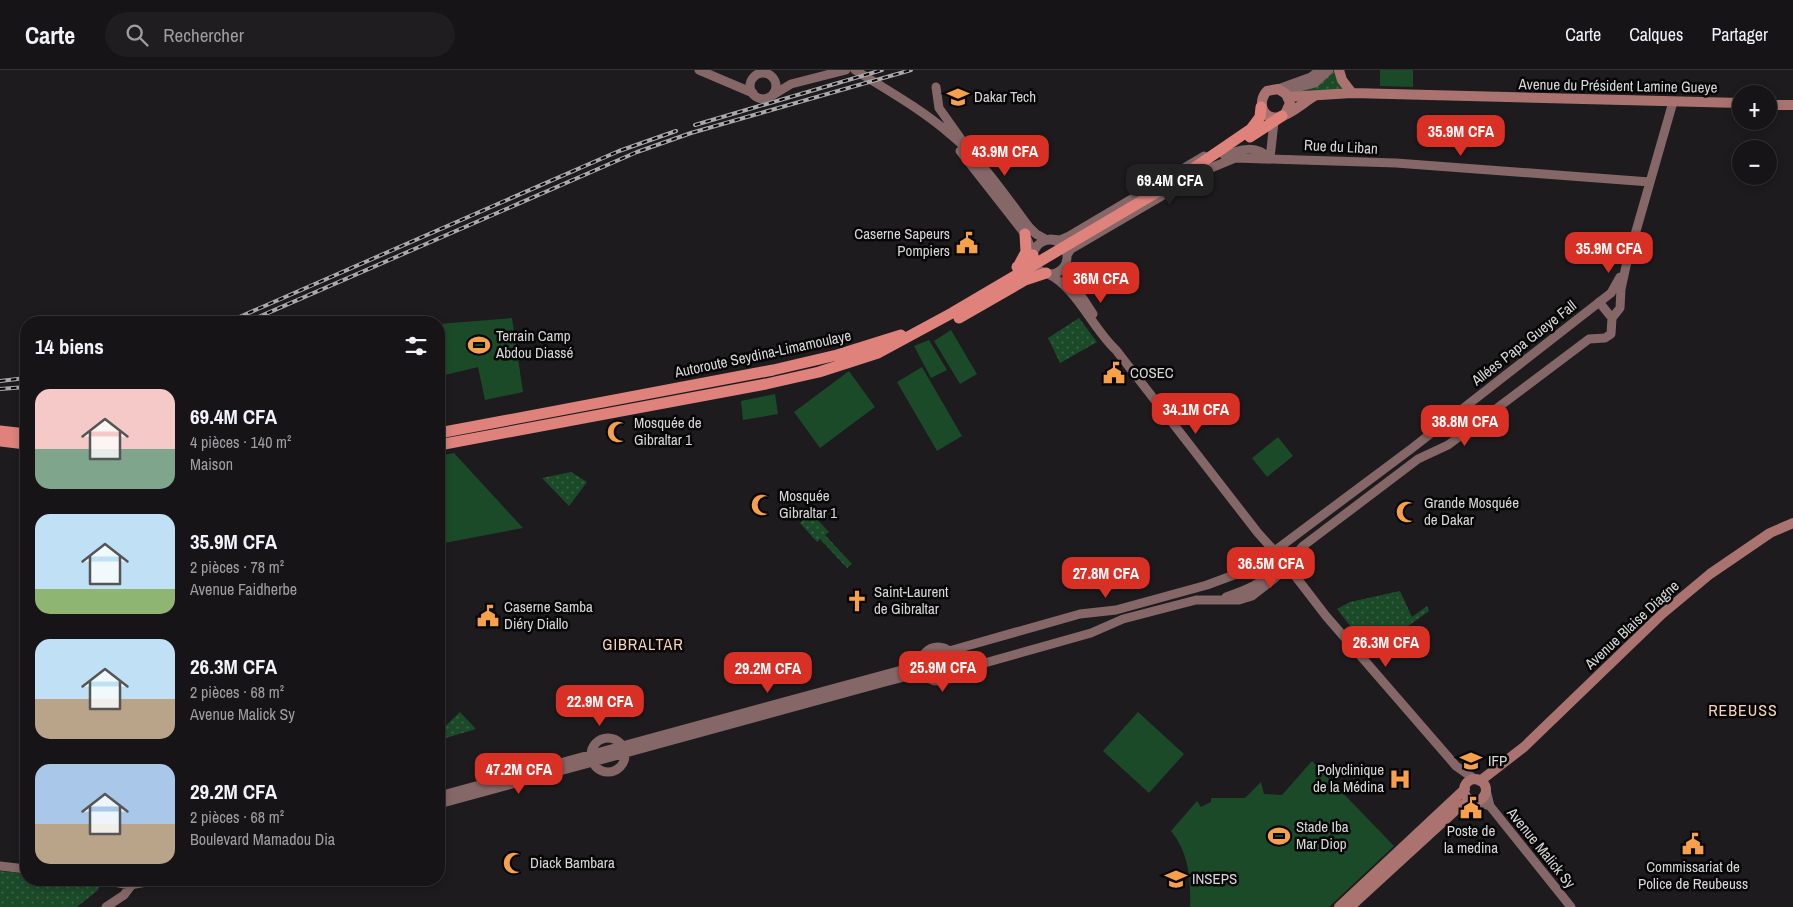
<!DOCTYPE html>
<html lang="fr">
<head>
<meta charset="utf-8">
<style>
	:root { --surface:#161416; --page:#1f1d1f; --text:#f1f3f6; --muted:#9e9ea1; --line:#353335; --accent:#d93025 }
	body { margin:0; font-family:"Archivo Narrow",sans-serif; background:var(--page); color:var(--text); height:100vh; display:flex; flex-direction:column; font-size:19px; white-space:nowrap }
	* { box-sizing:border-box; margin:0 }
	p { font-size:16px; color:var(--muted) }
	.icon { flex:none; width:28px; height:28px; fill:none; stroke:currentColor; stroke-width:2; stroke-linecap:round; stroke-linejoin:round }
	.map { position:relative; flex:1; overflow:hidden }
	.drawer { position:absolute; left:20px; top:246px; width:425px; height:570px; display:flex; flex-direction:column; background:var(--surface); border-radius:20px; box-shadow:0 2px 8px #0003,0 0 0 1px var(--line) }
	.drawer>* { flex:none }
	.fabs { position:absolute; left:1732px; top:15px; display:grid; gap:10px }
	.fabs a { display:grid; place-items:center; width:45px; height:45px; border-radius:50%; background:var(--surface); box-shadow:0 2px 8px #0003,0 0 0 1px var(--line); font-size:25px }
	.price { position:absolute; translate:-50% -42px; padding:0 11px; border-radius:10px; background:var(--accent); color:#fff; font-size:16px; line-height:32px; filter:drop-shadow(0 1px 2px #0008) }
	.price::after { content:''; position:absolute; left:50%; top:30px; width:15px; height:11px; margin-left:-8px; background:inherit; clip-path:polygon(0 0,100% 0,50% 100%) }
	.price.selected { background:#222; color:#fff }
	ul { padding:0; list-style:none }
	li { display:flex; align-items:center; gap:15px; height:125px; padding:0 15px }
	li span { display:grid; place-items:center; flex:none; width:140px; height:100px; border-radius:15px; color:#555 }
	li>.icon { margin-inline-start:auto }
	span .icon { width:60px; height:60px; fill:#fffc; stroke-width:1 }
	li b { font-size:21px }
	h2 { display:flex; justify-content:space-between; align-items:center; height:60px; padding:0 15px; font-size:21px }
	header { display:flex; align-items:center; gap:30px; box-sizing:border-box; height:70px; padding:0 25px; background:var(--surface); border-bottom:1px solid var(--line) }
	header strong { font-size:24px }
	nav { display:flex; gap:28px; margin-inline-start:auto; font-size:18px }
	.search { width:350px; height:45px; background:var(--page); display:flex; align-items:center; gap:12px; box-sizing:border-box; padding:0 18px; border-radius:28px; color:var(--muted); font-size:19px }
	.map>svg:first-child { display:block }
</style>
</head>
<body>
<header>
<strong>Carte</strong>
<div class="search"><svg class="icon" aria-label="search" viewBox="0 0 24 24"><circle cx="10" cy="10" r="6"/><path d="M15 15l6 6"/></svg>Rechercher</div>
<nav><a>Carte</a><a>Calques</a><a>Partager</a></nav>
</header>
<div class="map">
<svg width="1793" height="837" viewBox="0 0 1793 837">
	<defs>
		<pattern id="park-dots" width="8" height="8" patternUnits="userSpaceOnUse" patternTransform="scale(1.25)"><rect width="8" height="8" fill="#1b4a29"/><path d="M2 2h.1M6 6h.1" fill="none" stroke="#3b6347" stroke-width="1.8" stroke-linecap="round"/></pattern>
	</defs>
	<rect width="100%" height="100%" fill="#1d1b1d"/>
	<path fill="url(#park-dots)" d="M1335,0L1345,18L1295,25L1296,22L1320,14Z
		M1079,248L1097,272L1060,293L1048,268Z
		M571,402L587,412L569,436L542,408Z
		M811,443L829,462L825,465L852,494L847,498L820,469L817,472L800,453Z
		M1400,521L1412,547L1427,536L1429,541L1375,580L1372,575H1365L1337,539L1350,532Z
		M923 595a15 15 0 1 1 30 0a15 15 0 1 1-30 0Z
		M460,642L476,659L439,670V662Z
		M0,801L26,804V810L100,811L98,820L77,837H0Z"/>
	<path fill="#1b4a29" d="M1380,0H1413V17L1380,16Z
		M512,248L523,322L485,330L478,297L445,305L439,254Z
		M951,260L977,304L960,314L934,271Z
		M929,270L947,300L931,308L914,276Z
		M922,297L962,366L937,381L897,312Z
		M849,301L875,337L820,378L794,342Z
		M775,324L778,344L743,350L741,331Z
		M1278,367L1293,386L1267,407L1252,388Z
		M454,383L523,458L439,474V386Z
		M1138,642L1184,684L1149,723L1103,681Z
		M1312,691L1394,776L1329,837H1190C1191,810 1189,783 1171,761L1197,731L1201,737L1211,732V728H1245L1261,712L1264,724L1282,725Z"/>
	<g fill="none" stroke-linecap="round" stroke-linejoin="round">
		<path stroke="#856767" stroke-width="9" d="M699,0L753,23
			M855,0C887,20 921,39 950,64C981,89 1005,125 1029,157L1036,164L1047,170
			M750 16a13 13 0 1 1 26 0a13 13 0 1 1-26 0Z
			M936,17L939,38L961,69
			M1278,19L1311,7L1320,0
			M773,25L791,14L846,0
			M1288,26L1296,18L1315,13L1329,0
			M960,81L1025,164L1033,183
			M1224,85C1238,80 1258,74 1268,88
			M1270,88L1274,52
			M1050,169L1060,170L1069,166L1204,86
			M1033 187a17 17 0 1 1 34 0a17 17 0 1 1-34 0Z
			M1067,185L1071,179L1206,100L1235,88L1396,93L1650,112
			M1066,193L1069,207L1093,244
			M1048,204C1076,217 1093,259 1116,280L1258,463L1286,494L1326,546L1456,696L1476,710
			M1599,232L1612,248
			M1226,527C1246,520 1263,514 1276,497L1275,482
			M921 594a17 17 0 1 1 34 0a17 17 0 1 1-34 0Z
			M949,581L1080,544L1116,540L1207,515L1242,502L1261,491L1411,379L1611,223L1620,207
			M955,598L981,594L1091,563L1123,549L1196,530H1239L1252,526L1275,508L1303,476L1418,389L1448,375L1589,269L1605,268L1611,264L1612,248L1620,238L1621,219L1626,196L1673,32
			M591 685a17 17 0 1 1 34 0a17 17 0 1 1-34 0Z
			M1486,720L1490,736L1571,837
			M439,726L909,598L921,591
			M1476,731L1490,736
			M439,734L885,612L912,605L925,606
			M0,796L26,799
			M103,810L130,815L157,810
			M106,837L124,825L133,813"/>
		<path stroke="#ab7370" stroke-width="10" d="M1339,0L1342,10L1352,23
			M1288,27L1352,23L1741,33
			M1769,35H1793
			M1285,44L1290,33L1286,24L1278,19L1267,21C1257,31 1262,51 1279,47C1290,45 1303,33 1313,27
			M1464 720a11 11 0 1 1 22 0a11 11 0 1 1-22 0Z
			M1480,711L1524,677L1662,544L1710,504L1770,463L1793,453
			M1339,837L1465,719
			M1350,837L1459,737L1471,730"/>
		<path stroke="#de827b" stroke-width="11" d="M1250,67L1282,46
			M1020,193L1026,182L1025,164
			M1017,197L1033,185
			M959,248L1025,210L1046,203
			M0,361L26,364
			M439,363L773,300L837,285L901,265
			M0,371L26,374
			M439,375L766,314L819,302L878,283L952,243L1169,115L1251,59L1260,47L1261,37"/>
		<g stroke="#aaa8aa" stroke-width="4">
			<path id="rail" d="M695,55L882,0
				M228,252L619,81L676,61
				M247,252L637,82L691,63L911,0
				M0,311L26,308
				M0,319L26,317"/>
		</g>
		<use href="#rail" stroke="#070607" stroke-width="2" stroke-dasharray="5.5" stroke-linecap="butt"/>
	</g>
	<defs>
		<g id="university-bare" transform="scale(1.725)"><path d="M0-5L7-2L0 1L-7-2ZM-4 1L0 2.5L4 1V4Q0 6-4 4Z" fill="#f8a14a" stroke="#070607" stroke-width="2.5" paint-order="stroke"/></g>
		<g id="civic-bare" transform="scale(1.725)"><path d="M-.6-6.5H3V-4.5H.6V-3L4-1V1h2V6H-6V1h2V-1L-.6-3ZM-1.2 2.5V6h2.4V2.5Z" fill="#f8a14a" stroke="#070607" stroke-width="2.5" paint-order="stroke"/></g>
		<g id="stadium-bare" transform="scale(1.725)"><path d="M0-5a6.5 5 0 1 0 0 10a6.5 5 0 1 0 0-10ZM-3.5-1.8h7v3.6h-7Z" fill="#f8a14a" stroke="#070607" stroke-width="2.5" paint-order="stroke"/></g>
		<g id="mosque-bare" transform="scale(1.725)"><path d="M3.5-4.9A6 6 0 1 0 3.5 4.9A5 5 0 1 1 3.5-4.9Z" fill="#f8a14a" stroke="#070607" stroke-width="2.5" paint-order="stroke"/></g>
		<g id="church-bare" transform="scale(1.725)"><path d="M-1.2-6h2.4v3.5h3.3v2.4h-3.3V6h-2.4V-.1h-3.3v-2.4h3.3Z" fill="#f8a14a" stroke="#070607" stroke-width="2.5" paint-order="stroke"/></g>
		<g id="hospital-bare" transform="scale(1.725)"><path d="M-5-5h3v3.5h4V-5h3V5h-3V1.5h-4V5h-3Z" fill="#f8a14a" stroke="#070607" stroke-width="2.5" paint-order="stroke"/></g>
	</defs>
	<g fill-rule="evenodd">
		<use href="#university-bare" x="958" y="27"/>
		<use href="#civic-bare" x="967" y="173"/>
		<use href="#stadium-bare" x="479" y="275"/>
		<use href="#civic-bare" x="1114" y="303"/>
		<use href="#mosque-bare" x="618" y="362"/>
		<use href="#mosque-bare" x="762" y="435"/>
		<use href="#mosque-bare" x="1407" y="442"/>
		<use href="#church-bare" x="857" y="531"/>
		<use href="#civic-bare" x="488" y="546"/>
		<use href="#university-bare" x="1471" y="691"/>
		<use href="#hospital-bare" x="1400" y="709"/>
		<use href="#civic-bare" x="1471" y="738"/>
		<use href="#stadium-bare" x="1279" y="766"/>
		<use href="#civic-bare" x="1693" y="774"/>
		<use href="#mosque-bare" x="514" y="793"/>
		<use href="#university-bare" x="1176" y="809"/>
	</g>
	<g text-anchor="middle" stroke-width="5" stroke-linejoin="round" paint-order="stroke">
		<g font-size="15" fill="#d8d7d8" stroke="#070607">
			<text transform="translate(1618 16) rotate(1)" y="5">Avenue du Président Lamine Gueye</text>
			<text transform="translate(1341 77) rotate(3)" y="5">Rue du Liban</text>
			<text transform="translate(1524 273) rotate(-38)" y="5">Allées Papa Gueye Fall</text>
			<text transform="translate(763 284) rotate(-12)" y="5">Autoroute Seydina-Limamoulaye</text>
			<text transform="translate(1632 555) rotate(-43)" y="5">Avenue Blaise Diagne</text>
			<text transform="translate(1541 778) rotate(51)" y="5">Avenue Malick Sy</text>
		</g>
		<g font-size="15" fill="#d8d7d8" stroke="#070607" text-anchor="start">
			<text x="974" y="32">Dakar Tech</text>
			<text x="950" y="169" text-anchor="end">Caserne Sapeurs<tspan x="950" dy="17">Pompiers</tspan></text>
			<text x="496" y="271">Terrain Camp<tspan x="496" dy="17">Abdou Diassé</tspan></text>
			<text x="1130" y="308">COSEC</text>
			<text x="634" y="358">Mosquée de<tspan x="634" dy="17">Gibraltar 1</tspan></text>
			<text x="779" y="431">Mosquée<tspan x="779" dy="17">Gibraltar 1</tspan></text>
			<text x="1424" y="438">Grande Mosquée<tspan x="1424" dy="17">de Dakar</tspan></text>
			<text x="874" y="527">Saint-Laurent<tspan x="874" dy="17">de Gibraltar</tspan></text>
			<text x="504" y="542">Caserne Samba<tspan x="504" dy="17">Diéry Diallo</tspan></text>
			<text x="1488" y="696">IFP</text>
			<text x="1384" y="705" text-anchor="end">Polyclinique<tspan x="1384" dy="17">de la Médina</tspan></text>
			<text x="1296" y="762">Stade Iba<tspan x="1296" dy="17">Mar Diop</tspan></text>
			<text x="1471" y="766" text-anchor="middle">Poste de<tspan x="1471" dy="17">la medina</tspan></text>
			<text x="530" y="798">Diack Bambara</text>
			<text x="1693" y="802" text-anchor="middle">Commissariat de<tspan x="1693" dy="17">Police de Reubeuss</tspan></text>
			<text x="1192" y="814">INSEPS</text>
		</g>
		<g font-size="16" letter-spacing="1" fill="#f8d2b2" stroke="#070607">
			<text x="643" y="580">GIBRALTAR</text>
			<text x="1743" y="646">REBEUSS</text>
		</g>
	</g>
</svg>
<div class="fabs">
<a>+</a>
<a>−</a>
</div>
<b class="price" style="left:1461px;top:87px">35.9M CFA</b>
<b class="price" style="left:1005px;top:107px">43.9M CFA</b>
<b class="price selected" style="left:1170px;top:136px">69.4M CFA</b>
<b class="price" style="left:1609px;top:204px">35.9M CFA</b>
<b class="price" style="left:1101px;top:234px">36M CFA</b>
<b class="price" style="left:1196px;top:365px">34.1M CFA</b>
<b class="price" style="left:1465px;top:377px">38.8M CFA</b>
<b class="price" style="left:1271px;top:519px">36.5M CFA</b>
<b class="price" style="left:1106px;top:529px">27.8M CFA</b>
<b class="price" style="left:1386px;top:598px">26.3M CFA</b>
<b class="price" style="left:943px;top:623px">25.9M CFA</b>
<b class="price" style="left:768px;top:624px">29.2M CFA</b>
<b class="price" style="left:600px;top:657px">22.9M CFA</b>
<b class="price" style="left:519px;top:725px">47.2M CFA</b>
<section class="drawer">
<h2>14 biens<svg class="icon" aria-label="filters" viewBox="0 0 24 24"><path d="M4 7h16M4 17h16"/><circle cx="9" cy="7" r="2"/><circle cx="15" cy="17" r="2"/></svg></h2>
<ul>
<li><span style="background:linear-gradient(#f6c9c9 60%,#7fa58c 0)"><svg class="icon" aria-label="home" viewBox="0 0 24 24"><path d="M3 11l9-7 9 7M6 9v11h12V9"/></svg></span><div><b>69.4M CFA</b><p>4 pièces · 140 m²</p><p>Maison</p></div></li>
<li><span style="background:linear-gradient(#bfe0f5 75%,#8fb573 0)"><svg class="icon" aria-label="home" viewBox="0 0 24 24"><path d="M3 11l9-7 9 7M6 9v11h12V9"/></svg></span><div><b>35.9M CFA</b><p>2 pièces · 78 m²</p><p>Avenue Faidherbe</p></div></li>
<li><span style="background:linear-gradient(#bfe0f5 60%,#b9a48a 0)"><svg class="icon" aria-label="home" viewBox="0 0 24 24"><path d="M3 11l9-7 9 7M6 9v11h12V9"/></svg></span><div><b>26.3M CFA</b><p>2 pièces · 68 m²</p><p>Avenue Malick Sy</p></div></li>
<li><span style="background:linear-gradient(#a9c7e8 60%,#b9a48a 0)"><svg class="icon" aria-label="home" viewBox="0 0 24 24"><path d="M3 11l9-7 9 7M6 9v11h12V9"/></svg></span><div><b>29.2M CFA</b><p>2 pièces · 68 m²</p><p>Boulevard Mamadou Dia</p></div></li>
</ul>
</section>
</div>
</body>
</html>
